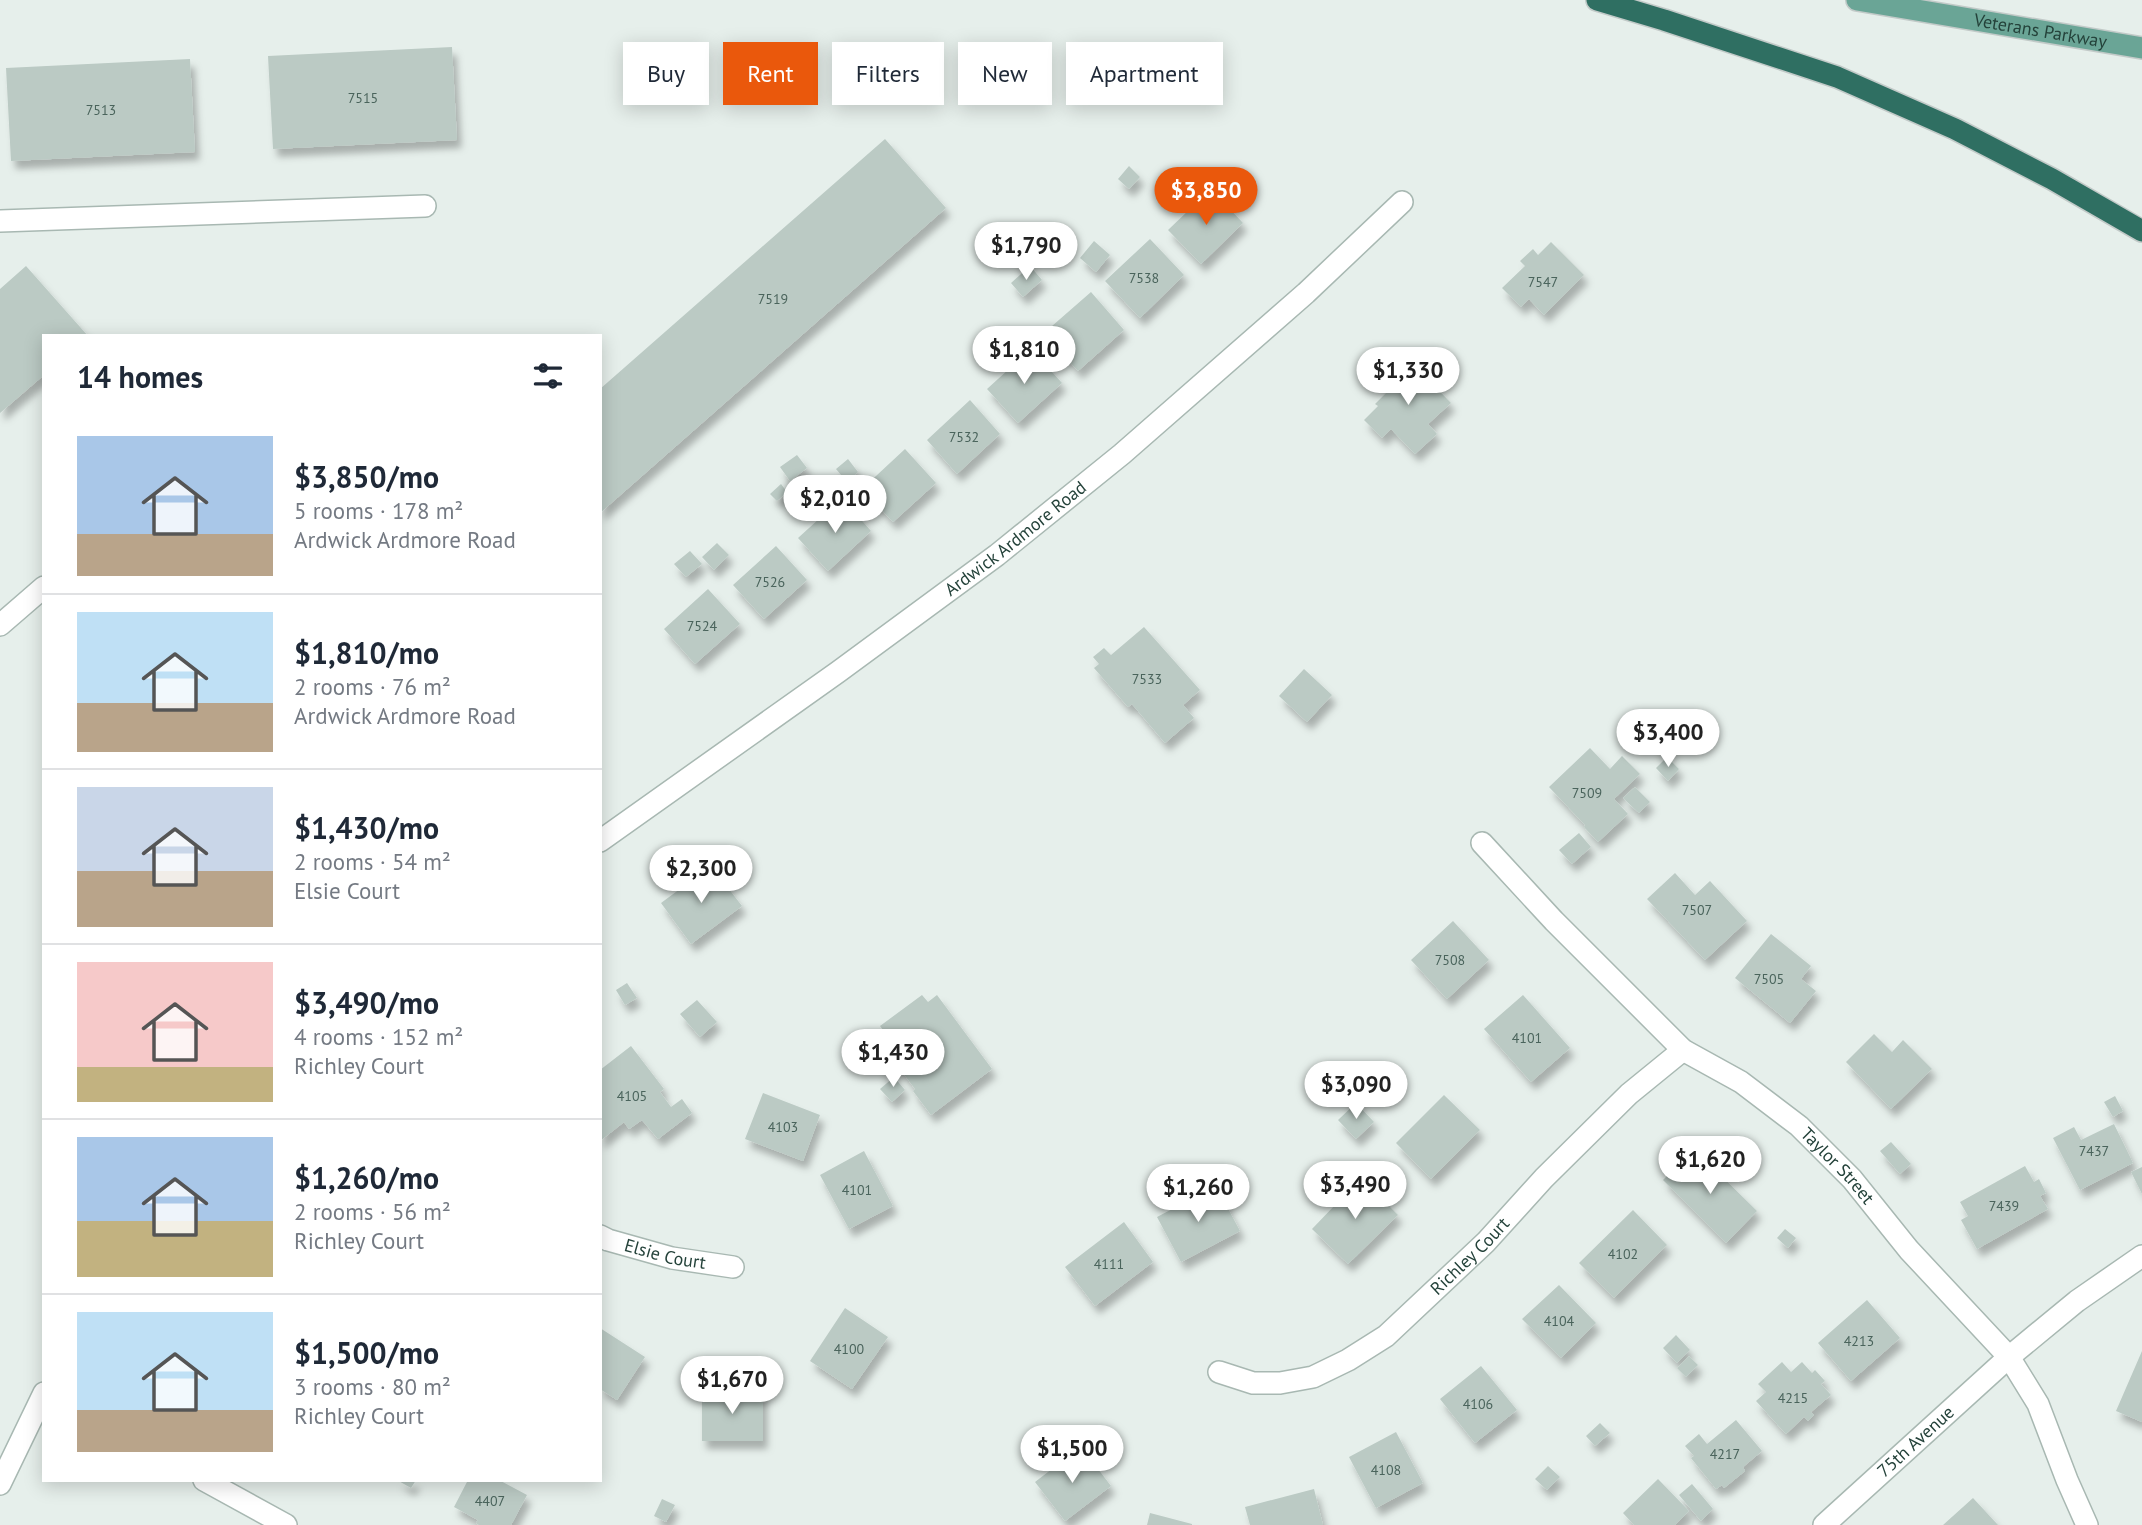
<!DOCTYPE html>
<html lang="en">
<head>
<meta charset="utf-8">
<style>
	:root { --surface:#fff; --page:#f2f2f3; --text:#1f2937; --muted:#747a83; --line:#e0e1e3; --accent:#ea580c }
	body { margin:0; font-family:"PT Sans",sans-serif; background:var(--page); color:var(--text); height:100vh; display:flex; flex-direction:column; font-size:26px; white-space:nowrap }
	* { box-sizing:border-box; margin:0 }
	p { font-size:23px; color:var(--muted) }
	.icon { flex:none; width:38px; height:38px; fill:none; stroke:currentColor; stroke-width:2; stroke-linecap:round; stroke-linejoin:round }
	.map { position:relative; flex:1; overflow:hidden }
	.panel { position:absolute; left:42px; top:334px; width:560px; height:1148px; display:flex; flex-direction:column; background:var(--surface); border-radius:0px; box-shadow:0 4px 18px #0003 }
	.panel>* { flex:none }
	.top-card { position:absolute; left:623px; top:42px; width:665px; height:63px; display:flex; gap:14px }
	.price { position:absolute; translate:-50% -60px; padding:0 16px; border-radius:24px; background:#fff; color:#222; font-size:23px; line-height:46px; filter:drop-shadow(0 2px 4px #0008) }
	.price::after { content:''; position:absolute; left:50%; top:42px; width:21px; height:16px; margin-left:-10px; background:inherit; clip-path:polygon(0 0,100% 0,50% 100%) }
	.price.on { background:var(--accent); color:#fff }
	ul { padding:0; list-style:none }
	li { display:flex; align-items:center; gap:21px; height:175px; padding:0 35px }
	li+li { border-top:2px solid var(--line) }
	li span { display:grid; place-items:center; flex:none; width:196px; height:140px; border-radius:0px; color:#555 }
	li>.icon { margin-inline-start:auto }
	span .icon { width:84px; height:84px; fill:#fffc; stroke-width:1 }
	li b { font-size:30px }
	h2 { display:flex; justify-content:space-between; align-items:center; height:84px; padding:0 35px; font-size:30px }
	.chip { padding:0 24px; border-radius:0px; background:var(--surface); box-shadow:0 4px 18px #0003; font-size:24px; line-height:63px }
	.chip.on { background:var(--accent); color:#fff }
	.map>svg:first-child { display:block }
</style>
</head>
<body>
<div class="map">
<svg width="2142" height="1525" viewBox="0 0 2142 1525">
	<defs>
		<filter id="shadow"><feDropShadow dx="4.5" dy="8" stdDeviation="3.5" flood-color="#0004"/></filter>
	</defs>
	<rect width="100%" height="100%" fill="#e6efeb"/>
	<path fill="#bbcac4" filter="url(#shadow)" d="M452,47L457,140L273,149L268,56Z
		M190,59L195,152L11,161L6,68Z
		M885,139L946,208L600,513V389Z
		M1129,166L1140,177L1129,189L1118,179Z
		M1211,189L1243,223L1201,264L1168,230Z
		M1150,239L1184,275L1140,318L1105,281Z
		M1094,241L1110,255L1096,272L1080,258Z
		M1551,242L1584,275L1544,315L1529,299L1521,307L1502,288L1525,266L1520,261L1533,249L1538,255Z
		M26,266L88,336H44V375L0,413V289Z
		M1030,266L1042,280L1023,297L1011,283Z
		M1091,292L1124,330L1078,371L1044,333Z
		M1031,349L1062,383L1018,423L987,389Z
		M1408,359L1451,403L1428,424L1437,434L1415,454L1391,429L1382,438L1364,420L1378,406L1375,404L1387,392L1381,385Z
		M970,400L1000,434L957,474L927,440Z
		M905,449L936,483L893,522L862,489Z
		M797,455L807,468L790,481L780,467Z
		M848,459L858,472L847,482L836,469Z
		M781,484L787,492L777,501L770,494Z
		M842,498L871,531L828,571L798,538Z
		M717,543L729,555L714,570L702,557Z
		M776,546L807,580L764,619L733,585Z
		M690,551L702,564L686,577L674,564Z
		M708,589L740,624L695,664L664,629Z
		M1144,627L1200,690L1183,705L1194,718L1165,743L1132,704L1128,707L1094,668L1099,664L1093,657L1104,648L1111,655Z
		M1304,669L1332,695L1307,722L1279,696Z
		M1590,748L1610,769L1622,756L1640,774L1614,799L1628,814L1598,842L1584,827L1585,825L1549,787Z
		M1667,757L1679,769L1668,781L1656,768Z
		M1635,787L1650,802L1639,813L1623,798Z
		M1579,833L1591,847L1572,864L1559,850Z
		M711,866L742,906L691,944L661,903Z
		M1675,873L1695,895L1710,881L1747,921L1705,960L1647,899Z
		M1453,921L1489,960L1447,999L1411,960Z
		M1771,934L1811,966L1801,979L1816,991L1790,1023L1735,978Z
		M627,983L637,998L625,1005L616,990Z
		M922,995L928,1002L937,995L992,1069L931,1115L913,1091L915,1089L879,1041L887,1035L880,1026Z
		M1523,995L1570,1048L1531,1082L1484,1029Z
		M697,1000L717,1022L700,1037L680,1014Z
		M1874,1034L1892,1052L1903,1040L1932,1069L1891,1109L1846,1062Z
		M631,1046L664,1089L660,1092L671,1107L682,1099L692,1113L658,1139L642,1120L629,1129L624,1122L600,1141V1070Z
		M894,1077L905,1090L892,1102L880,1089Z
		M763,1093L820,1115L803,1161L745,1139Z
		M1444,1095L1480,1130L1431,1179L1396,1143Z
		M2115,1096L2123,1111L2113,1117L2104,1102Z
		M1356,1103L1374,1122L1356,1139L1338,1120Z
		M2114,1124L2133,1163L2080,1190L2053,1138L2074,1127L2081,1140Z
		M1891,1142L1911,1164L1900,1174L1880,1151Z
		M1694,1149L1757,1211L1726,1243L1663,1180Z
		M864,1151L893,1206L849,1229L820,1175Z
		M2025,1166L2034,1182L2039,1179L2046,1193L2040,1196L2048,1209L1977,1249L1961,1220L1968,1216L1960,1202Z
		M2142,1167V1194L2131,1172Z
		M1361,1178L1398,1215L1348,1264L1312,1229Z
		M1216,1186L1240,1231L1181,1262L1157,1217Z
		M1633,1210L1667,1245L1614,1298L1579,1263Z
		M1124,1222L1153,1262L1095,1306L1065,1267Z
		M1785,1229L1796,1238L1788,1248L1777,1238Z
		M1559,1285L1596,1323L1561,1358L1522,1319Z
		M1867,1300L1900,1338L1851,1381L1818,1343Z
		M845,1308L888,1337L852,1389L810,1361Z
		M600,1328L645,1357L617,1400L600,1389Z
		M1676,1335L1690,1350L1677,1363L1663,1348Z
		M2142,1351V1422L2116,1411Z
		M1689,1356L1698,1365L1686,1377L1677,1368Z
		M1782,1362L1791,1372L1802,1362L1812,1373L1815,1370L1825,1381L1821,1384L1831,1395L1811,1412L1814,1415L1808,1421L1804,1417L1786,1434L1756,1401L1766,1392L1758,1384Z
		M1481,1366L1517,1410L1475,1443L1440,1399Z
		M702,1391H763V1441H702Z
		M1736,1420L1762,1451L1743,1467L1745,1471L1724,1488L1722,1485L1716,1489L1691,1458L1694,1456L1685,1446L1699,1434L1707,1444Z
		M1600,1423L1610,1433L1595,1446L1586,1436Z
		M1396,1432L1423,1483L1376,1508L1349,1457Z
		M1078,1449L1094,1471L1098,1469L1111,1486L1065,1521L1035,1482Z
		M1548,1466L1560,1477L1547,1490L1535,1479Z
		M1658,1479L1689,1511L1675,1525H1634L1623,1513Z
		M397,1480H416L411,1488Z
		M468,1480H499L527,1495L511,1525H479L476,1523L478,1520L454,1507Z
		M1692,1484L1713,1509L1701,1521L1679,1495Z
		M1314,1489L1323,1525H1250L1245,1507Z
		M1973,1498L1998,1525H1943Z
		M662,1499L675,1505L666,1522L654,1516Z
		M1150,1513L1192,1524V1525H1147Z"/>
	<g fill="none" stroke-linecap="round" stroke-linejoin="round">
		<g stroke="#a8b8b2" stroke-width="24">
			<g id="minor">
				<path d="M0,221L425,206"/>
				<path d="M0,625L44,587"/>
				<path id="s1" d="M600,841L838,672L997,555L1122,454L1306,293L1402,202"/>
				<path id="s2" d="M1482,843L1554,921L1683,1050L1741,1082L1799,1126L1852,1179L1909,1250L2009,1357L2038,1404L2067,1480L2087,1525"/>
				<path id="s3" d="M600,1236L608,1240L672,1258L733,1267"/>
				<path id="s4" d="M1219,1372L1253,1383H1280L1313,1377L1348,1360L1386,1336L1486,1242L1544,1178L1629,1094L1683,1050"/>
				<path d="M204,1480L286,1525"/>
				<path d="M0,1484L44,1393"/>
				<path id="s5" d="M1824,1525L2009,1357L2077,1301L2142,1256"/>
			</g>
		</g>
		<g stroke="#c2cac8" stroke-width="24">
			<g id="primary">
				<path id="s6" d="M1857,0L2142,48"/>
			</g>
		</g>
		<g stroke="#c2cac8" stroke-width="24">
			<path id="motorway" d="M1597,0L1664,20L1837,77L1955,129L2052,179L2142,231"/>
		</g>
		<use href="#minor" stroke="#fff" stroke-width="21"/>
		<use href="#primary" stroke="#6aa596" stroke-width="21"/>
		<use href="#motorway" stroke="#2f6f62" stroke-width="21"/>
	</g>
	<g text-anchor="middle" stroke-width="6" stroke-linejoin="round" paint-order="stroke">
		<g font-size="14" fill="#4a645c">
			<text x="363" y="103">7515</text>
			<text x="101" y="115">7513</text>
			<text x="1144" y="283">7538</text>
			<text x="1543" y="287">7547</text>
			<text x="773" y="304">7519</text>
			<text x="964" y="442">7532</text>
			<text x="770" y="587">7526</text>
			<text x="702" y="631">7524</text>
			<text x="1147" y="684">7533</text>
			<text x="1587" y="798">7509</text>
			<text x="1697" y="915">7507</text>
			<text x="1450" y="965">7508</text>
			<text x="1769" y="984">7505</text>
			<text x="1527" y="1043">4101</text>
			<text x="632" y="1101">4105</text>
			<text x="783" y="1132">4103</text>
			<text x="2094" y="1156">7437</text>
			<text x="857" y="1195">4101</text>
			<text x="2004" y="1211">7439</text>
			<text x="1623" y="1259">4102</text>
			<text x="1109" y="1269">4111</text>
			<text x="1559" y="1326">4104</text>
			<text x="1859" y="1346">4213</text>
			<text x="849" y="1354">4100</text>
			<text x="1793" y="1403">4215</text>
			<text x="1478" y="1409">4106</text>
			<text x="1725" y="1459">4217</text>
			<text x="1386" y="1475">4108</text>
			<text x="490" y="1506">4407</text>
		</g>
		<g font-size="18" fill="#24423a" stroke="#f7fbf9">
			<text dy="6" stroke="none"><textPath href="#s6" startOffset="186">Veterans Parkway</textPath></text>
			<text dy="6" stroke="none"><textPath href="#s1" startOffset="514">Ardwick Ardmore Road</textPath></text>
			<text dy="6" stroke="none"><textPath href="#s2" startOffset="483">Taylor Street</textPath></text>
			<text dy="6" stroke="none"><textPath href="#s3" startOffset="68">Elsie Court</textPath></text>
			<text dy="6" stroke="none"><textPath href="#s4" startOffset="296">Richley Court</textPath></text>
			<text dy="6" stroke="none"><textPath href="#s5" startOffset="124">75th Avenue</textPath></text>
		</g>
	</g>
</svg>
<b class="price on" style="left:1206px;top:227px">$3,850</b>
<b class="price" style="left:1026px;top:282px">$1,790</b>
<b class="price" style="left:1024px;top:386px">$1,810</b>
<b class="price" style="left:1408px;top:407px">$1,330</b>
<b class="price" style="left:835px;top:535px">$2,010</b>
<b class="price" style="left:1668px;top:769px">$3,400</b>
<b class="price" style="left:701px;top:905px">$2,300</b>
<b class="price" style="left:893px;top:1089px">$1,430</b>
<b class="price" style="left:1356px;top:1121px">$3,090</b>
<b class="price" style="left:1710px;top:1196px">$1,620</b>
<b class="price" style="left:1355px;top:1221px">$3,490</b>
<b class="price" style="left:1198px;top:1224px">$1,260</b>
<b class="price" style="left:732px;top:1416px">$1,670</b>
<b class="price" style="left:1072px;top:1485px">$1,500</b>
<div class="top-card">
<a class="chip">Buy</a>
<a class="chip on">Rent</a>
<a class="chip">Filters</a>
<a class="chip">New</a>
<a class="chip">Apartment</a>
</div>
<section class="panel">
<h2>14 homes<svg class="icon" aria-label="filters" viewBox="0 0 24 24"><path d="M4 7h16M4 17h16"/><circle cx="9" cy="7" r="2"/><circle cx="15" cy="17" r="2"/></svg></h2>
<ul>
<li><span style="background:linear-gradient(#a9c7e8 70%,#b9a48a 0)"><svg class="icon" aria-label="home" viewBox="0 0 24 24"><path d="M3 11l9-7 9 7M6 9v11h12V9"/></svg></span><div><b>$3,850/mo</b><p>5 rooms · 178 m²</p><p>Ardwick Ardmore Road</p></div></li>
<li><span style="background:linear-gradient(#bfe0f5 65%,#b9a48a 0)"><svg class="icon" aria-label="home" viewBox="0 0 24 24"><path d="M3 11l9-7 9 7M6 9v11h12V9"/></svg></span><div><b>$1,810/mo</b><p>2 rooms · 76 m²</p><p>Ardwick Ardmore Road</p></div></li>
<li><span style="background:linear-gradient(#c9d6e8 60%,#b9a48a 0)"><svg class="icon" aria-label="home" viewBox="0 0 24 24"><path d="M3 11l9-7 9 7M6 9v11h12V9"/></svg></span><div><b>$1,430/mo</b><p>2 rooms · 54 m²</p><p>Elsie Court</p></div></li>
<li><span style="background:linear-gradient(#f6c9c9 75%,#c2b280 0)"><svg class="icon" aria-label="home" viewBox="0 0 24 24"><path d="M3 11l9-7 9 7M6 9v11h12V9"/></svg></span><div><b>$3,490/mo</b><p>4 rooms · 152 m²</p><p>Richley Court</p></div></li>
<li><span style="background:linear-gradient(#a9c7e8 60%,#c2b280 0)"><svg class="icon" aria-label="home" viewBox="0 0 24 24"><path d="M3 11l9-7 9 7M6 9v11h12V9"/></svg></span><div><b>$1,260/mo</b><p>2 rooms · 56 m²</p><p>Richley Court</p></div></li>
<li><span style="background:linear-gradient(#bfe0f5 70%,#b9a48a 0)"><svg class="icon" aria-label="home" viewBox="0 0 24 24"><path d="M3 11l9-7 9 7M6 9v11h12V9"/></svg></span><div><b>$1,500/mo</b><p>3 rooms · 80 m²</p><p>Richley Court</p></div></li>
</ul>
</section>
</div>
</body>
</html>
